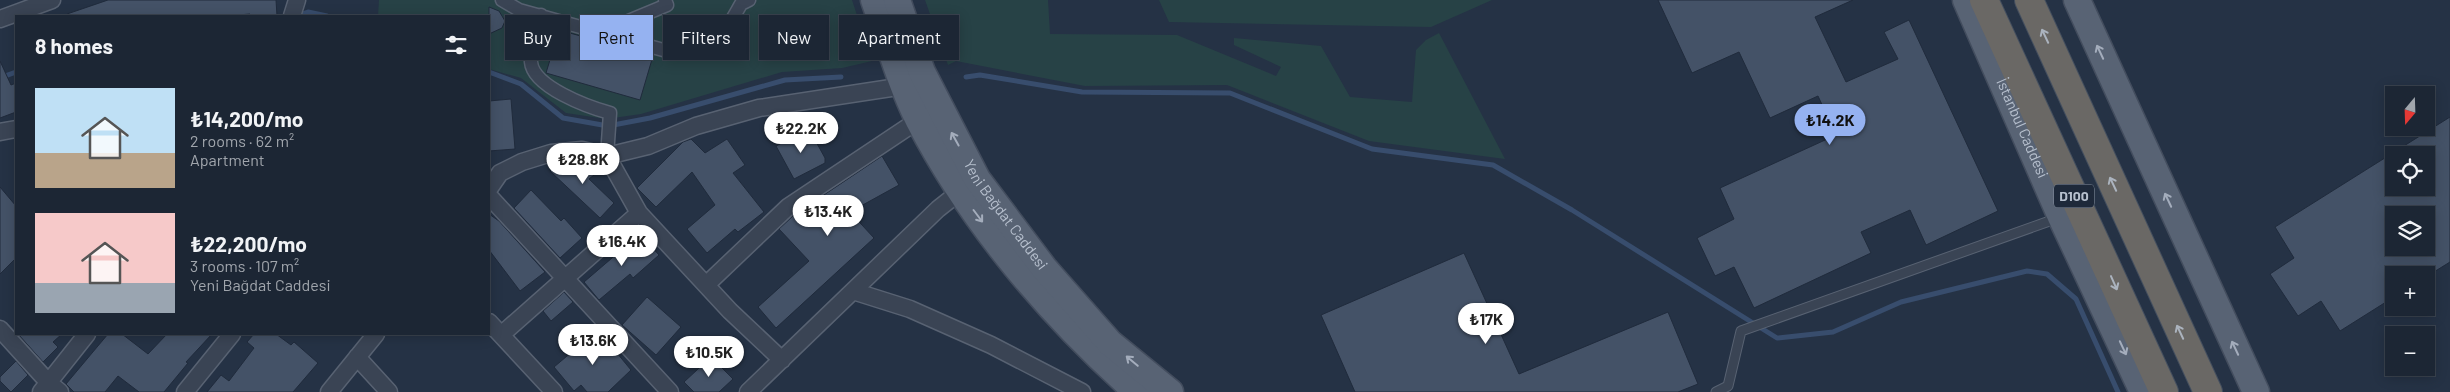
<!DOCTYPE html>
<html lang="en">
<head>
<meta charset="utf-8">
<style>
	:root { --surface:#1c2634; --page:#293240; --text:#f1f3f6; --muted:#a0a5ac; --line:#3a434f; --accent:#95b2f1 }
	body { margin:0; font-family:Barlow,sans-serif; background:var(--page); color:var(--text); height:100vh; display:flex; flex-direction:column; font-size:19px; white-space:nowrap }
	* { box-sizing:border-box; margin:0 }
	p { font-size:16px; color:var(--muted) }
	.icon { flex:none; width:28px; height:28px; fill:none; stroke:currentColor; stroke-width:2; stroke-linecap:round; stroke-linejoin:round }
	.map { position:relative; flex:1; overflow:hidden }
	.sheet { position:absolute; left:15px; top:15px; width:475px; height:320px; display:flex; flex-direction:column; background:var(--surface); border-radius:0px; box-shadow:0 2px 12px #0003,0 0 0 1px var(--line) }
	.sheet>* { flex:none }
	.top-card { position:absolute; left:505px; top:15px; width:475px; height:45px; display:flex; gap:10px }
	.needle { width:32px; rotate:199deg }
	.tools { position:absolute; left:2385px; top:86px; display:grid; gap:10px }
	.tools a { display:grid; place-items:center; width:50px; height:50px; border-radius:0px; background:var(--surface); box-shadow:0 2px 12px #0003,0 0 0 1px var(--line); font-size:25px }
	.price { position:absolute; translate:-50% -42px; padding:0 11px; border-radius:18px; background:#fff; color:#222; font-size:16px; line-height:32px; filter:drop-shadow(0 1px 2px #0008) }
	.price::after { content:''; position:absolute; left:50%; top:30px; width:15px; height:11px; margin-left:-8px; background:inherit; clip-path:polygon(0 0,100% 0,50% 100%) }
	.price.active { background:var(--accent); color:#111 }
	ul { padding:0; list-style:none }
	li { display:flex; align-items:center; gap:15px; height:125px; padding:0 20px }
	li span { display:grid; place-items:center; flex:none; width:140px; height:100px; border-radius:0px; color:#555 }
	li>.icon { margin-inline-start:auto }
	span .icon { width:60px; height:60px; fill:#fffc; stroke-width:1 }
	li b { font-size:21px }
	h2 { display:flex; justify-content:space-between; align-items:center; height:60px; padding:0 20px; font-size:21px }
	.pill { padding:0 18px; border-radius:0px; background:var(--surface); box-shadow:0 2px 12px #0003,0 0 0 1px var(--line); font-size:18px; line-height:45px }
	.pill.active { background:var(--accent); color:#111 }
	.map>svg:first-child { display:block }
</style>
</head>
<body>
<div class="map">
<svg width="2450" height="392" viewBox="0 0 2450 392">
	<rect width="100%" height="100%" fill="#253245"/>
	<path fill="#274246" d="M379,0H852L872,61L842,68L782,72L641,114L606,119L566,113L521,78L489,69V16H378Z
		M925,0H1048L1050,34L1177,35L1276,76L1281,67L1234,45V38L1321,46L1350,97L1412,102L1416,50L1426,40L1439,33L1505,159L1369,141L1227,85L1085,86L956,61L948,65Z
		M1159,0H1492L1431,27L1169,22Z"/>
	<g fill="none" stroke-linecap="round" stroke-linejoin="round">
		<path stroke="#384d6d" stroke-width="5" d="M297,16L308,12L327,16
			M489,72L521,84L563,118L608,126L650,118L785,80L841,77
			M966,77L980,75L1082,92L1230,93L1372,149L1493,165L1572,210L1777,338L1833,332L1901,302L2027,271L2047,274L2076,299L2118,392
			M0,78L16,72"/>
	</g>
	<path fill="#445267" stroke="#202b3c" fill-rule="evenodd" d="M108,0H276L277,16H250V14L226,16H67V14Z
		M1658,0H1853L1815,17L1846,82L1898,59L1884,32L1909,20L1998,211L1926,245L1910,210L1861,232L1871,253L1754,308L1734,267L1715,276L1697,238L1734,219L1720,188L1836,135L1818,96L1770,118L1739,52L1692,73Z
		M489,7L499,11L505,21L502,28L489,34Z
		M559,30L653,56L640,100L546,73Z
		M0,61L11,85L16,83V112L0,118Z
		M511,99L515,149L489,151V101Z
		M2450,117V262L2429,275H2394V297L2340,331L2321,301L2298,316L2270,274L2294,258L2275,227ZM2394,155H2426V188H2394ZM2394,215H2426V248H2394Z
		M809,129L825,158V163L794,179L776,146Z
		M691,139L705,153L727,139L745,165L733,173L764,212L738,232L735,229L707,253L687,229L715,205L692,172L656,207L637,188L683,142Z
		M882,156L899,185L850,212L874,238L776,328L758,307L809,261L779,229L794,215Z
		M580,160L594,175L589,179L614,203L600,218L550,171L559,162Z
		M0,187L16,206V258L0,274Z
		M531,190L561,221L564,218L582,238L560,258L514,208Z
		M489,214L499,221L545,272L520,291L489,250Z
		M640,234L659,255L633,278L630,274L599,300L584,282Z
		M1464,253L1519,374L1668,312L1698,384L1678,392H1355L1321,315Z
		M564,292L573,302L551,321L543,311Z
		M647,297L681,327L656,355L622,325Z
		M598,330L631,370L608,392H587L581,385L574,391L554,367Z
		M18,334H62L53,342L58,347L43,362Z
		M108,334H122L148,354L167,334H212L186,362L188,363L164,392H139L118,376L105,392H74L66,384Z
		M254,334H276L291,345L294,342L318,363L293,392H207L221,375L229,381L254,348L247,342Z
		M711,357L733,379L719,392H694L684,382Z
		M16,361L28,375L11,392L0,381V377Z"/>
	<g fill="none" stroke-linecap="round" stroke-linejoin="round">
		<g stroke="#586272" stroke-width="11">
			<path id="service" d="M1716,392L1728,386L1741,331L2058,218"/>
		</g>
		<g stroke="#586272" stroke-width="15">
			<path id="pedestrian" d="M502,0L519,10L674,53C715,54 722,37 741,4L749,0
				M541,15C537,30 530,47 531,62C533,87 588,107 610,113L607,156
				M602,32L667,5L665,0"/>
		</g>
		<g stroke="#586272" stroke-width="19">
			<path id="minor" d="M292,16L297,0
				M0,19L52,0
				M0,132L16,129
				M607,156L639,213L730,311L782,360
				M489,189L500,173L522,162L551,153L582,150L607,156L648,146L696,126L759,108L904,86
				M489,196L670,392
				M706,285L788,207L926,115
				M853,291L910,309L991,345L1082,392
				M489,322L554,392
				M0,329L48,382L60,392
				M501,335L639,213
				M357,357L389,392
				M41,392L87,334
				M185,392L232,334
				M329,392L376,334
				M748,392L938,209L967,186"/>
		</g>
		<g stroke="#434d5e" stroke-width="29">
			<g id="primary">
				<path d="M874,0C888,40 900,83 919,121C972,223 1051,316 1137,392"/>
				<path id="s1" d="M897,0L922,72L977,179L1044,268L1110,343L1170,392"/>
				<path id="s2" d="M1966,0L2061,217L2143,392"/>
				<path d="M2077,0L2256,392"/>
			</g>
		</g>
		<g stroke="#444f5f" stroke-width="30">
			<path id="trunk" d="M1984,0L2164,392
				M2029,0L2208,392"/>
		</g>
		<use href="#service" stroke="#3a4454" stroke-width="9"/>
		<use href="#pedestrian" stroke="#3a4454" stroke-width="12"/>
		<use href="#minor" stroke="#3a4454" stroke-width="16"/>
		<use href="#primary" stroke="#586374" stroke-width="26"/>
		<use href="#trunk" stroke="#6a6865" stroke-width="28"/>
	</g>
	<defs><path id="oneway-shaft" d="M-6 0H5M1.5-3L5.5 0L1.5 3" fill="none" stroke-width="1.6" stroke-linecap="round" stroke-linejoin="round" transform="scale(1.25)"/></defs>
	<g stroke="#abb3be">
		<use href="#oneway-shaft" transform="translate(2045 36) rotate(-115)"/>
		<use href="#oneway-shaft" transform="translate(2113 184) rotate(-115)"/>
		<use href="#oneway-shaft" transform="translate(2114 283) rotate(66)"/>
		<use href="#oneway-shaft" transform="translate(2180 332) rotate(-115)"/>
	</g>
	<g stroke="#a4adbc">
		<use href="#oneway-shaft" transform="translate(2100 52) rotate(-115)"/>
		<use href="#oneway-shaft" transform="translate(955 139) rotate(-119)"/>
		<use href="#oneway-shaft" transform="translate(2168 200) rotate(-115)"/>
		<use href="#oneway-shaft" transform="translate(978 216) rotate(53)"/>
		<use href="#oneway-shaft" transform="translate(2123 348) rotate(65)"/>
		<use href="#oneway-shaft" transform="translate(2235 348) rotate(-115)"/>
		<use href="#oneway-shaft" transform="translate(1132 361) rotate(-140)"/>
	</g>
	<g text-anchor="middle" stroke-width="5" stroke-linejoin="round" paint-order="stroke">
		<rect fill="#1e293a" stroke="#8993a2" stroke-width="1" x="2054" y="184.5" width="40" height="23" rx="4"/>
		<g font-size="14" font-weight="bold" fill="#b7c0ce">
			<text x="2074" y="201">D100</text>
		</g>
		<g font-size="15" fill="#b7c0ce" stroke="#1e293a">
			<text dy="5" stroke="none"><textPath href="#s2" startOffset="140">İstanbul Caddesi</textPath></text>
			<text dy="5" stroke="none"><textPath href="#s1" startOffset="242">Yeni Bağdat Caddesi</textPath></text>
		</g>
	</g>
</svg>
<div class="tools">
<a><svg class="needle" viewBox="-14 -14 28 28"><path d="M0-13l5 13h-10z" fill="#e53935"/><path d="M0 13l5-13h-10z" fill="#a0a5ac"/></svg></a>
<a><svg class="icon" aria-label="locate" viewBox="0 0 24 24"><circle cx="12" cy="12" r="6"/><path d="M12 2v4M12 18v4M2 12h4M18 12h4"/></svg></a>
<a><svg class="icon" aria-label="layers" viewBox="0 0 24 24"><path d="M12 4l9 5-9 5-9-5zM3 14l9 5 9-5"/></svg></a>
<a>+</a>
<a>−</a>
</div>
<b class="price active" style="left:1830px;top:146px">₺14.2K</b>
<b class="price" style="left:801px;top:154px">₺22.2K</b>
<b class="price" style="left:583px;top:185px">₺28.8K</b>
<b class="price" style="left:828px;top:237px">₺13.4K</b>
<b class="price" style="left:622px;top:267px">₺16.4K</b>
<b class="price" style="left:1486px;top:345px">₺17K</b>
<b class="price" style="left:593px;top:366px">₺13.6K</b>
<b class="price" style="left:709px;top:378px">₺10.5K</b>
<div class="top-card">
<a class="pill">Buy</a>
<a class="pill active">Rent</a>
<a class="pill">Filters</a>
<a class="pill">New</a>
<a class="pill">Apartment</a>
</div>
<section class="sheet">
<h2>8 homes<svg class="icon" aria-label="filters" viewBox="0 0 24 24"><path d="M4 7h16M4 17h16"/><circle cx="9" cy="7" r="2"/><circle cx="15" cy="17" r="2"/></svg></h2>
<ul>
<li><span style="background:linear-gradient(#bfe0f5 65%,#b9a48a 0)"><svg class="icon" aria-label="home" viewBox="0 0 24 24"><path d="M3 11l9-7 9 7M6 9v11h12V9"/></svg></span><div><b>₺14,200/mo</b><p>2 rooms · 62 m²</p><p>Apartment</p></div></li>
<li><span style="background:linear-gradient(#f6c9c9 70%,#9aa5b1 0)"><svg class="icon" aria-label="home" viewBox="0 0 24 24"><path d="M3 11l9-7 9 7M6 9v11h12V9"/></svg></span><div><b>₺22,200/mo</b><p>3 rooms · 107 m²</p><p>Yeni Bağdat Caddesi</p></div></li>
</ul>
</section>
</div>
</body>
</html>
